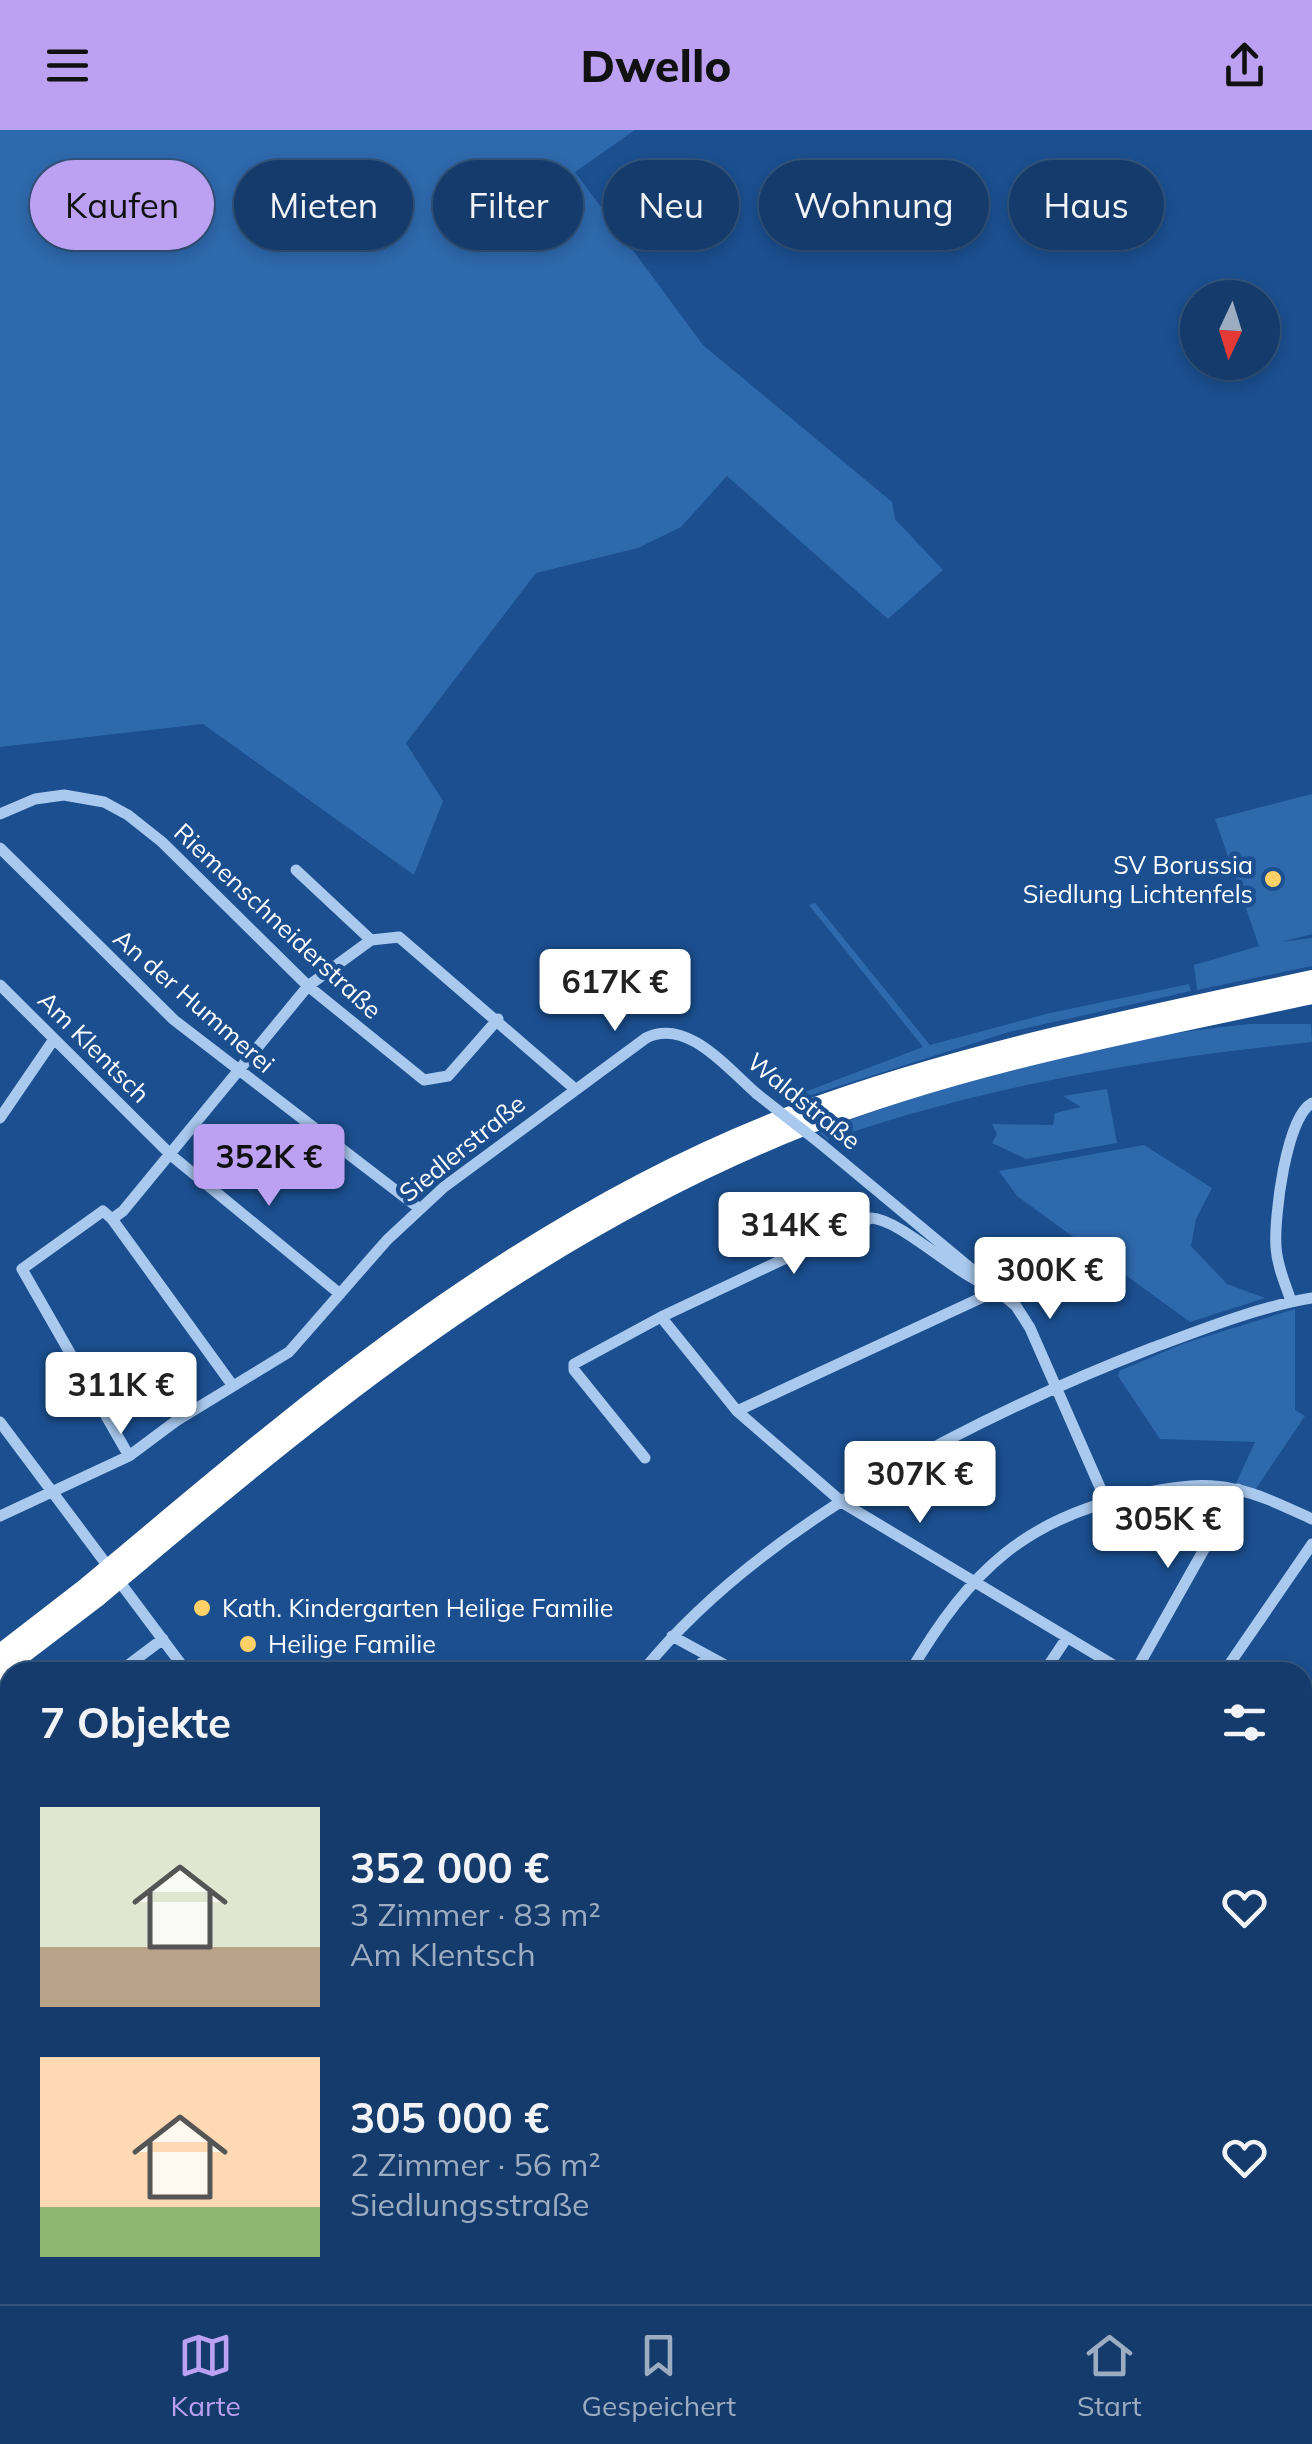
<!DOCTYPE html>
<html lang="de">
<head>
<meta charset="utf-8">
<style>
	:root { --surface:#143b6b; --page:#214673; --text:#f1f3f6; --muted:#9dadc1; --line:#33557e; --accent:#bca0f2 }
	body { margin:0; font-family:Mulish,sans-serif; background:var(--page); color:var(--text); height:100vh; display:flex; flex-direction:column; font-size:38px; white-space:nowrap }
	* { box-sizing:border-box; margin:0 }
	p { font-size:32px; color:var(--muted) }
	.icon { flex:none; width:55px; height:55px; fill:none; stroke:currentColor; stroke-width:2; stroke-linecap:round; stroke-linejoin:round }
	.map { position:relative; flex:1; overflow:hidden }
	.sheet { position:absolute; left:0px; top:1532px; width:1312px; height:642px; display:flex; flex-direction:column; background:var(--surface); border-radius:30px 30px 0 0; box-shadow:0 5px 15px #0003,0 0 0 2px var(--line) }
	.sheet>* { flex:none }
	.banner { position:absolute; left:30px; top:30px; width:1252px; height:90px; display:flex; gap:20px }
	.needle { width:65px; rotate:184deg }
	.tools { position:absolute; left:1180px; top:150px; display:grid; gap:20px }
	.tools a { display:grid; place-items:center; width:100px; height:100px; border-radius:50%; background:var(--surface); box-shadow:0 5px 15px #0003,0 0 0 2px var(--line); font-size:50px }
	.price { position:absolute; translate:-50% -85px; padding:0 22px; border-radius:10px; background:#fff; color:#222; font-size:32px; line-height:65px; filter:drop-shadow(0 2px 5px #0008) }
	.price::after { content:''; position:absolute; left:50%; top:60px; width:30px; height:22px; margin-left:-15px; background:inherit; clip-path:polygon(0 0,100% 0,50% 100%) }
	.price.selected { background:var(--accent); color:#111 }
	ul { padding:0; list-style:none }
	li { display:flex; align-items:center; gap:30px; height:250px; padding:0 40px }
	li span { display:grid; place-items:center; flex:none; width:280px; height:200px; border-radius:0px; color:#555 }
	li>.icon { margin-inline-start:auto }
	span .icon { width:120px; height:120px; fill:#fffc; stroke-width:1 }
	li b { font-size:42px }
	h2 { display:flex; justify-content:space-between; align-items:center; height:120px; padding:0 40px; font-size:42px }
	.tag { padding:0 35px; border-radius:45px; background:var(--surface); box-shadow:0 5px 15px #0003,0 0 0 2px var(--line); font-size:35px; line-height:90px }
	.tag.selected { background:var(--accent); color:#111 }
	header { display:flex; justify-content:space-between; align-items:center; height:130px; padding:0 40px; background:var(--accent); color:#111; font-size:45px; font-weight:800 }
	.menu { display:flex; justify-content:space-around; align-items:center; height:140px; border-top:2px solid var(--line); background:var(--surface); font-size:28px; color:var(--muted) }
	.menu a { display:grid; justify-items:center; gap:5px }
	.menu .selected { color:var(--accent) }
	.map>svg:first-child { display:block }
</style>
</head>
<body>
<header><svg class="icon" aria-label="menu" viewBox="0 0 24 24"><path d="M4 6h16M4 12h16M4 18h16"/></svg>Dwello<svg class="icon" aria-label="share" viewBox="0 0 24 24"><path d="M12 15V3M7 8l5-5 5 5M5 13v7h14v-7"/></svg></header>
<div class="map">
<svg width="1312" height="2174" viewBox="0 0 1312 2174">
	<rect width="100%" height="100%" fill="#1b4f8f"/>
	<path fill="#2e69ad" d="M0,0H635L575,42L703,215L892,372L895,389L943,440L888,489L727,346L681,397L638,418L536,443L406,613L443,671L414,745L203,594L0,617Z
		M1312,664V804L1281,812L1312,808V836L1197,860L1194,835L1259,816L1215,689Z
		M815,773L930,915L1050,883L1189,854L1191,861L1009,902L805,967L802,963L923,917L809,775Z
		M1251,894H1311L1312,912C1153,928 994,954 843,1005L838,1000L828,1010L819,1002C955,949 1106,907 1251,894Z
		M1107,959L1117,1013L1026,1029L992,1013L997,1004L992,994L1053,995L1055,983L1081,977L1063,966Z
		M1144,1015L1212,1058L1196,1089L1191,1116L1227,1154L1265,1168L1190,1192L1017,1066L999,1041Z
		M1295,1179V1280L1305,1286L1255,1360L1236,1353L1255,1312L1160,1309L1118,1246L1119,1241L1185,1213Z
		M0,1653L10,1694V1846L0,1845Z
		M1303,1892L1312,1897V2027L1303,2031Z"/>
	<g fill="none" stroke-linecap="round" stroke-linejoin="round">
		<path stroke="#9cc4f0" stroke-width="2.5" d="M0,2154L10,2159
			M22,2165L41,2174"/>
		<path stroke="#a9c9ee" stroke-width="11" d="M0,684L35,669L64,665L104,672L128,685L162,712L308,856L424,950L448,946L498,889
			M0,718L174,890L420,1079
			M296,740L371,810
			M0,855L172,1026L340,1164
			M0,988L54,909
			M821,1014L1016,1176L1030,1198L1106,1371
			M112,1089L233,1256
			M1291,1171C1285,1153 1277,1136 1276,1117C1274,1087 1286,987 1312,973
			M661,1187L737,1281L843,1373L1125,1542
			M737,1281L998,1160
			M0,1292L187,1542
			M129,1326L22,1139L103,1081L112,1089L123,1081L308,856L371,810L399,807L575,959
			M645,1328L574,1240V1234L661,1187L871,1088C903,1090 958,1148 998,1160
			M0,1386L129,1326L176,1291L289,1222L387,1110L444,1057L646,908C687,887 728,939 757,964
			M672,1506L738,1542
			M119,1542L163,1509
			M642,1542C761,1394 977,1286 1152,1218C1203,1199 1258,1177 1312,1168
			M693,1542L708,1526
			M910,1542C970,1440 1026,1387 1143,1363C1172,1357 1204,1352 1234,1359C1260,1364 1288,1378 1312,1389
			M1044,1542L1066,1509
			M1135,1542L1238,1359
			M1224,1542L1312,1414
			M1302,1627L1312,1616
			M0,1629L10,1623
			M0,2036L10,2039
			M175,2165L184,2174
			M767,2165L776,2174
			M291,2174L297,2165
			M576,2174L582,2165
			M851,2174L857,2165"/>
		<path stroke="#fff" stroke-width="18" d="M130,1420C335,1247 544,1077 799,982C966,920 1138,887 1312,849
			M140,1432C347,1258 547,1099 801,998C965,933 1140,902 1312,865
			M0,1523L88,1455
			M0,1542L97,1468"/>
		<g stroke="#fff" stroke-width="6">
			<path id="rail" d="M1302,2116L1312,2107
				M1237,2174L1248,2165"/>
		</g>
		<use href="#rail" stroke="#1b4f8f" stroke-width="2.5" stroke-dasharray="8" stroke-linecap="butt"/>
		<path stroke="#a9c9ee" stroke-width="11" d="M757,964L821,1014"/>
		<path stroke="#fff" stroke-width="18" d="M88,1455L130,1420
			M97,1468L140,1432"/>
	</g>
	<g fill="#ffd166" stroke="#1b4f8f" stroke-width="4">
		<circle cx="1273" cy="749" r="10"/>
		<circle cx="202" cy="1478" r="10"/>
		<circle cx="248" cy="1514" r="10"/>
	</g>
	<g text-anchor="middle" stroke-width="9" stroke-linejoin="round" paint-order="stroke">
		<g font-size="25" fill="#fff" stroke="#1b4f8f" text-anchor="start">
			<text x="1253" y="744" text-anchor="end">SV Borussia<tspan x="1253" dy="29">Siedlung Lichtenfels</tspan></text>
			<text x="222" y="1487">Kath. Kindergarten Heilige Familie</text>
			<text x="268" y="1523">Heilige Familie</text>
		</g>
		<g font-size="25" fill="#fff" stroke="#1b4f8f">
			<text transform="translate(278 791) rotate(43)" y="9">Riemenschneiderstraße</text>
			<text transform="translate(194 871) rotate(41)" y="9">An der Hummerei</text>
			<text transform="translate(94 917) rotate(45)" y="9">Am Klentsch</text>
			<text transform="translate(804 971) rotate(39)" y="9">Waldstraße</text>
			<text transform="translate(462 1018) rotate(-39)" y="9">Siedlerstraße</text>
		</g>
	</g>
</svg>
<div class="tools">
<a><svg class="needle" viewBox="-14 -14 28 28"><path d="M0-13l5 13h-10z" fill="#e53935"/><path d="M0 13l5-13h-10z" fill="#9dadc1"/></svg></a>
</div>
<b class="price" style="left:615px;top:904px">617K €</b>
<b class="price selected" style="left:269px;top:1079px">352K €</b>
<b class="price" style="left:794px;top:1147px">314K €</b>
<b class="price" style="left:1050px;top:1192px">300K €</b>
<b class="price" style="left:121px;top:1307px">311K €</b>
<b class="price" style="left:920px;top:1396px">307K €</b>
<b class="price" style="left:1168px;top:1441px">305K €</b>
<div class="banner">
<a class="tag selected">Kaufen</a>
<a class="tag">Mieten</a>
<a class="tag">Filter</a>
<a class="tag">Neu</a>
<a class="tag">Wohnung</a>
<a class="tag">Haus</a>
</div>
<section class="sheet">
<h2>7 Objekte<svg class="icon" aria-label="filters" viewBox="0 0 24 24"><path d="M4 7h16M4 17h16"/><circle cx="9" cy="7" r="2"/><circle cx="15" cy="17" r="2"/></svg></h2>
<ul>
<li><span style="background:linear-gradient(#dfe7d0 70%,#b9a48a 0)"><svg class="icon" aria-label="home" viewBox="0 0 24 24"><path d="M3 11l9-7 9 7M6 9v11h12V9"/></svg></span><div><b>352 000 €</b><p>3 Zimmer · 83 m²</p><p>Am Klentsch</p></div><svg class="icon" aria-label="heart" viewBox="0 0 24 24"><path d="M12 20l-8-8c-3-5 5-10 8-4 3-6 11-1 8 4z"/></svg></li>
<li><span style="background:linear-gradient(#ffd9b3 75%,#8fb573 0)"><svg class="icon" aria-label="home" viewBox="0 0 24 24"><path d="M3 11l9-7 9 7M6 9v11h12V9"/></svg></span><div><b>305 000 €</b><p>2 Zimmer · 56 m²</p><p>Siedlungsstraße</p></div><svg class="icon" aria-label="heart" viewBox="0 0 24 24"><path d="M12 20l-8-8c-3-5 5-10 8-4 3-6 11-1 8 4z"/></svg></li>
</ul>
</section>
</div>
<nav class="menu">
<a class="selected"><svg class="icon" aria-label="map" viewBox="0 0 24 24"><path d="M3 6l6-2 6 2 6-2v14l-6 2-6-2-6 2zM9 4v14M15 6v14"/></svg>Karte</a>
<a><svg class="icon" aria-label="saved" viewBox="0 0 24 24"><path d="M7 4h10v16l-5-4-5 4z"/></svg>Gespeichert</a>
<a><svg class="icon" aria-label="home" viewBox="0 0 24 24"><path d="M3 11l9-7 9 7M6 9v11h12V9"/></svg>Start</a>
</nav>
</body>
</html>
